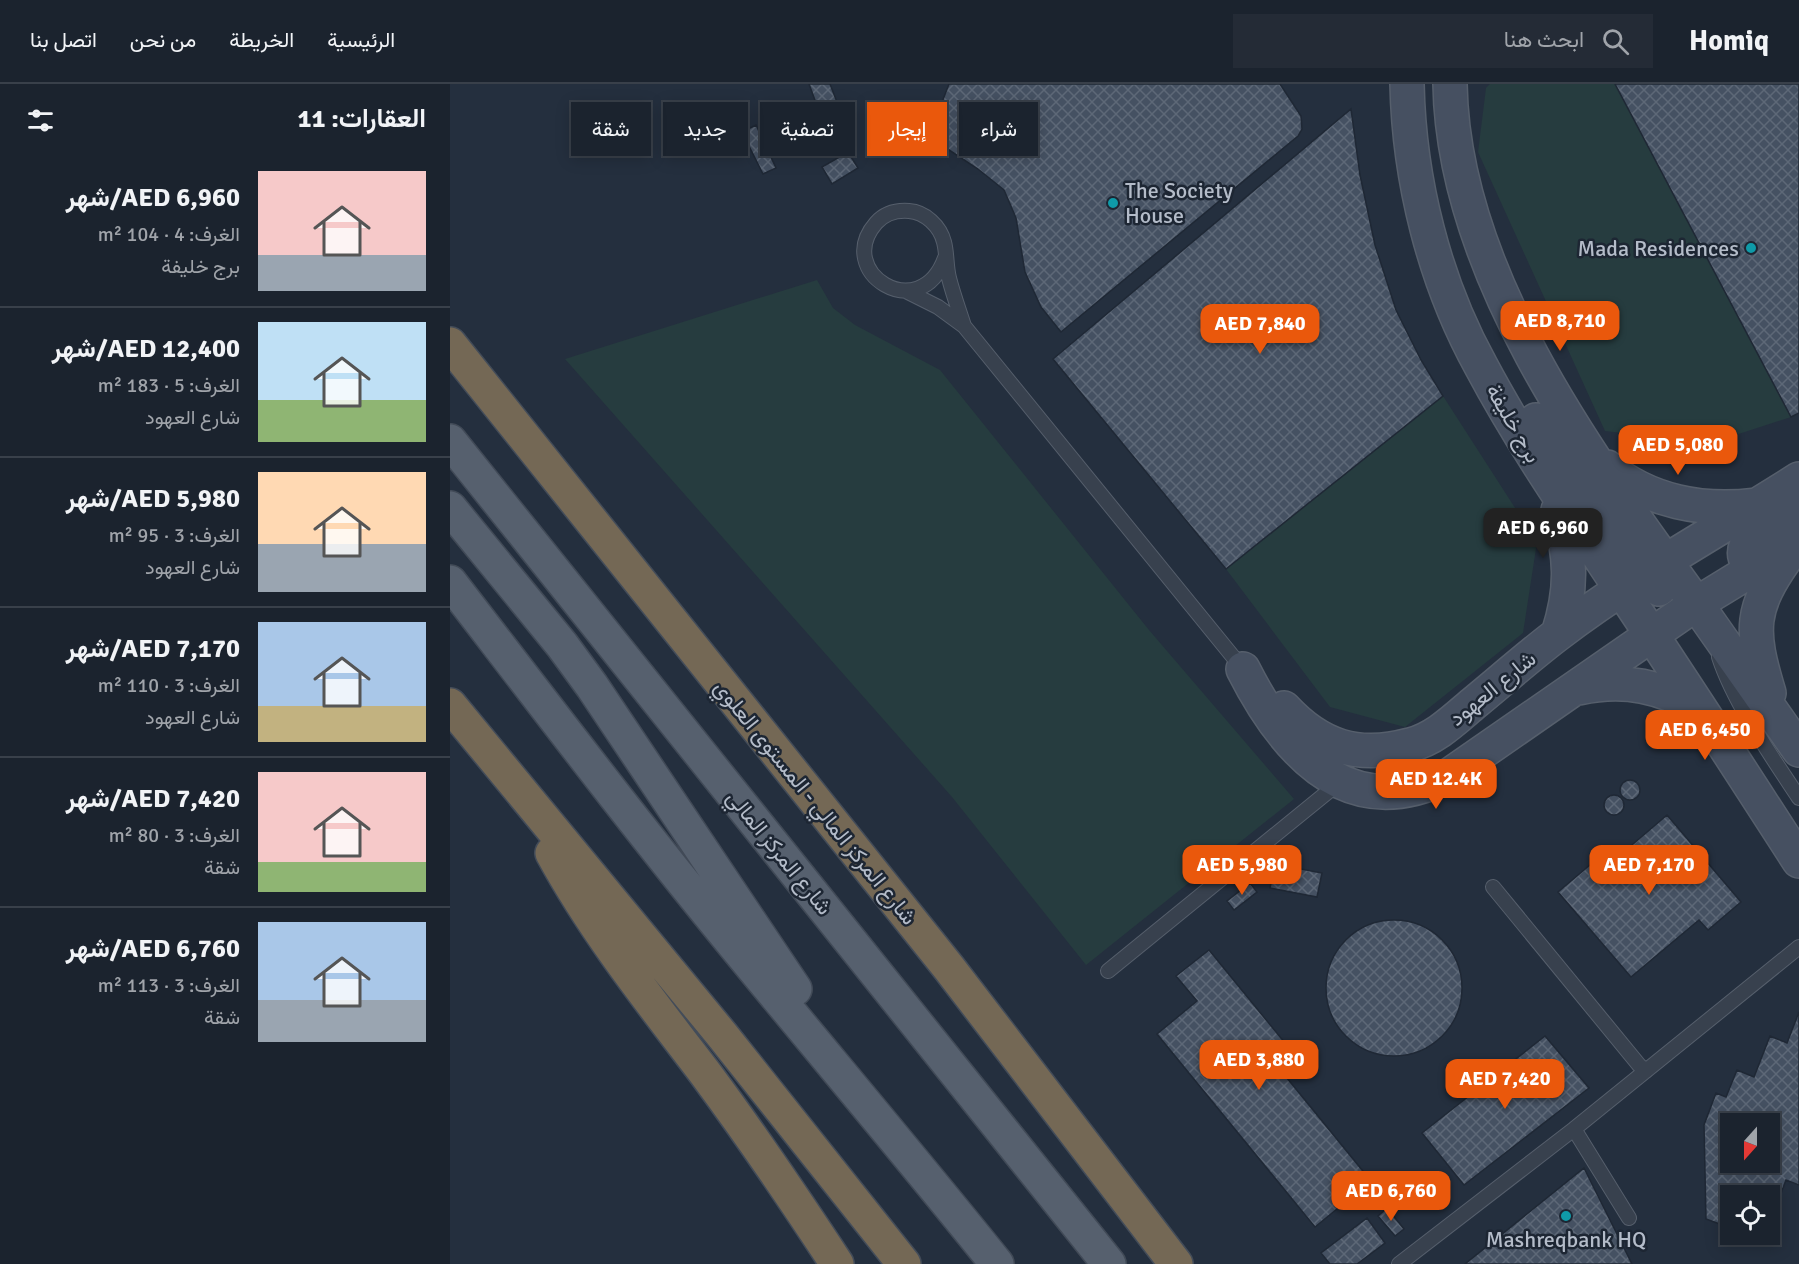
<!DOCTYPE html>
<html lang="ar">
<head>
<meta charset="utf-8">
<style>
	:root { --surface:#1b232e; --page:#242b36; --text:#f1f3f6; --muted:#a0a4aa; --line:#39404a; --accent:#ea580c }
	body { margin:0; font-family:Signika,Vazirmatn,sans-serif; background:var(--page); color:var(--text); direction:rtl; height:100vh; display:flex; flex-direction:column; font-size:22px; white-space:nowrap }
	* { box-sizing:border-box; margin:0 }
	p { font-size:20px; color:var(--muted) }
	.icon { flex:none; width:33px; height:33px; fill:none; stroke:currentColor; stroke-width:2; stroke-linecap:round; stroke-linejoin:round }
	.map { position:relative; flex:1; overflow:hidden; direction:ltr }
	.sheet { display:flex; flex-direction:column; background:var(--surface); width:450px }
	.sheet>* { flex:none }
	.top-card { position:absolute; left:18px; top:18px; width:570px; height:54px; direction:rtl; display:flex; gap:12px }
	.needle { width:39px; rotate:201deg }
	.controls { position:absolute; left:1270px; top:1029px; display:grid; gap:12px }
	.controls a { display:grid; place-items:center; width:60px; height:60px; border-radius:0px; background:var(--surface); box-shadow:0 3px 15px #0003,0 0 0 2px var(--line); font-size:30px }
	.price { position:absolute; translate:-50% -51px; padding:0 14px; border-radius:12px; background:var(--accent); color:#fff; font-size:20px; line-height:39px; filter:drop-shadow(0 2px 3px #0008) }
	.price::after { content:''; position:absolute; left:50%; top:36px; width:18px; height:14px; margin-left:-9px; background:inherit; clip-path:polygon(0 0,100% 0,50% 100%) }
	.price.selected { background:#222; color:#fff }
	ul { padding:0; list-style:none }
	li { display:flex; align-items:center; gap:18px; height:150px; padding:0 24px }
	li+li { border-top:2px solid var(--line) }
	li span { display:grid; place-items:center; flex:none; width:168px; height:120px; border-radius:0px; color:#555 }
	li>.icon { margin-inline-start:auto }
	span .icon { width:72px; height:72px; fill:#fffc; stroke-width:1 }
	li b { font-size:26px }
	h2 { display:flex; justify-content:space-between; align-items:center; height:72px; padding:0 24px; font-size:26px }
	.chip { padding:0 21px; border-radius:0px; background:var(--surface); box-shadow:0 3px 15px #0003,0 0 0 2px var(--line); font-size:21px; line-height:54px }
	.chip.selected { background:var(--accent); color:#fff }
	header { display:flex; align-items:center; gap:36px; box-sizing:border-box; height:84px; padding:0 30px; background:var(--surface); border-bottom:2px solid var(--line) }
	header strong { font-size:28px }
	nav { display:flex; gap:33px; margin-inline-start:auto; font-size:21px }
	.search { width:420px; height:54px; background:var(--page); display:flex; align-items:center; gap:15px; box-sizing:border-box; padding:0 21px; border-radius:0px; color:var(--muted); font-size:22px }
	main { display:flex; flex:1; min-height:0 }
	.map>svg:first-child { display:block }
</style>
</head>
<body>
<header>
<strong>Homiq</strong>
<div class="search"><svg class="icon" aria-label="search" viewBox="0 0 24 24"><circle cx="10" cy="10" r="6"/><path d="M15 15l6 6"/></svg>ابحث هنا</div>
<nav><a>الرئيسية</a><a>الخريطة</a><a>من نحن</a><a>اتصل بنا</a></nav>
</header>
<main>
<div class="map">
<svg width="1349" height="1180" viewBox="0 0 1349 1180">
	<defs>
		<pattern id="building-cross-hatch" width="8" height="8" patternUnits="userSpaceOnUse" patternTransform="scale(1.5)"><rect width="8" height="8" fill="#455162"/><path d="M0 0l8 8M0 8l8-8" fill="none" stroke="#5d6877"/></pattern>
	</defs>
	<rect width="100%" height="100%" fill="#242f3e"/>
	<path fill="#263c3f" d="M1040,0H1165L1341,333L1261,359L1155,347L1028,68L1036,4Z
		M367,196L383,224L405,241L490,286L699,546L844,715L636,881L502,713L115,275Z
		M993,312L1087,458L1073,549L955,643L880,623L776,485Z"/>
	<path fill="url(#building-cross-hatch)" stroke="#1f2835" stroke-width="1.5" fill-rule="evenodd" d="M359,0H380L392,31L373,38Z
		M499,0H830L851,32L852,45L848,52L611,248L591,223L575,188L566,134L554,106L528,85L487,58L484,39Z
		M1165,0H1349V329L1341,333Z
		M901,25L910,91L925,161L946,226L971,276L993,312L776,485L603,275Z
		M306,41L326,84L313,90L292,48Z
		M398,68L408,84L382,100L372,83Z
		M1170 706a10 10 0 1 1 20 0a10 10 0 1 1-20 0Z
		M1154 721a10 10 0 1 1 20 0a10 10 0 1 1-20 0Z
		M1217,731L1291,818L1258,846L1249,836L1181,893L1108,808L1147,775L1155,784Z
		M825,780L872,789L867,813L820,804Z
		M800,799L807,808L784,826L777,817Z
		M876 904a68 68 0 1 1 136 0a68 68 0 1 1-136 0Z
		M759,866L844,970L828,983L921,1097L865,1143L707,950L747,917L726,892Z
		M1349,928V1101L1336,1096L1320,1138V1112H1281V1150H1293L1291,1156L1272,1149L1275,1142L1256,1135L1254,1041L1266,1009L1276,1013L1287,986L1304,993L1320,952L1337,959ZM1281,1040H1320V1078H1281Z
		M1095,952L1139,1004L1014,1101L972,1049Z
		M1134,1084L1182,1180H1015Z
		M937,1124L954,1145L945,1152L928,1132Z
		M917,1134L935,1159L907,1180H880L871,1169Z"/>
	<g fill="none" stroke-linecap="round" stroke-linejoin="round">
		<g stroke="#565f6c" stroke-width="16">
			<path id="lane" d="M495,174C470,243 383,188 426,139C434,130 446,126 459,127C475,128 490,142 494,158C497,169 496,182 499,194C503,210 509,226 514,242
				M456,207L488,223L514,242L793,585
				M1269,573C1284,619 1322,673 1349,714
				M1043,803L1189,981L1196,987
				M658,887L890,698
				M1124,1045L1179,1134
				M949,1180L1124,1045L1349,863"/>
		</g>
		<g stroke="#565f6c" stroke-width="36">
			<path id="secondary" d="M957,0C959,96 984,197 1031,282C1073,361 1124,434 1173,508C1233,597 1291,687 1349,777
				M1000,0C1003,188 1138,371 1245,518C1280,567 1314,617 1349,666
				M1086,336L1182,479L1192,492L1209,505
				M1157,383C1199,418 1253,428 1306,421
				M1108,426C1121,472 1123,504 1108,550
				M1310,482L1298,479C1294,473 1293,469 1296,462L1349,425
				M793,585C835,668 898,741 998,692L1246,520L1349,457
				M1129,604C1174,594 1212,602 1251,626
				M1319,609C1300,546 1299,525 1339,470
				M834,624C870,663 908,675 960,661C985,655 1005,635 1024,619C1052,596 1079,572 1108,550C1184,492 1269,446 1349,395"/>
		</g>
		<g stroke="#414a57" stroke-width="36">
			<path id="primary" d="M0,357L659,1180
				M0,424L112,561L142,602L345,905
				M0,498C94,620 187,743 285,862C372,968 461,1073 547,1180"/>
		</g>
		<g stroke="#434c59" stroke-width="36">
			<path id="highway" d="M0,260L499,884L726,1180
				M0,621L272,951L454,1180
				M102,769C145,848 201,918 255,989C301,1051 345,1116 387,1180"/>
		</g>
		<use href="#lane" stroke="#38414e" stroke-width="14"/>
		<use href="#secondary" stroke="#465061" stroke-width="33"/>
		<use href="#primary" stroke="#56606e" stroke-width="33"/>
		<use href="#highway" stroke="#746855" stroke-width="33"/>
	</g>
	<g fill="#0f9aa8" stroke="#1d2633" stroke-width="2">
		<circle cx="663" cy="119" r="6"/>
		<circle cx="1301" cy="164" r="6"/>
		<circle cx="1116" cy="1132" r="6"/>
	</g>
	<g text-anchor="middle" stroke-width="5" stroke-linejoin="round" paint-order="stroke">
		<g font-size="22" fill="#b4bcc9" stroke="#1d2633" text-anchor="start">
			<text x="675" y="114">The Society<tspan x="675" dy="25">House</tspan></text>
			<text x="1289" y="172" text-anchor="end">Mada Residences</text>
			<text x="1116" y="1163" text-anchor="middle">Mashreqbank HQ</text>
		</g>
		<g font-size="22" fill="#b4bcc9" stroke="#1d2633">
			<text transform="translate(1064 339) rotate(60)" y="8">برج خليفة</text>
			<text transform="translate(1042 604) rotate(-39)" y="8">شارع العهود</text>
			<text transform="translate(366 718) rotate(51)" y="8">شارع المركز المالي - المستوى العلوي</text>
			<text transform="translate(330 768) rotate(51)" y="8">شارع المركز المالي</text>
		</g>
	</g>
</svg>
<div class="controls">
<a><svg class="needle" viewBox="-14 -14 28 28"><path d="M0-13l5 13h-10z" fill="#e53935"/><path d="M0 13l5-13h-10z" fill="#a0a4aa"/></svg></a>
<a><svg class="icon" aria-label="locate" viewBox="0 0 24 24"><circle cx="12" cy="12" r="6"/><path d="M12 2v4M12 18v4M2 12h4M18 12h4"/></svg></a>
</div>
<b class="price" style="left:1110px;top:268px">AED 8,710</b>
<b class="price" style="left:810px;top:271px">AED 7,840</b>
<b class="price" style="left:1228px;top:392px">AED 5,080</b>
<b class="price selected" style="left:1093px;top:475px">AED 6,960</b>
<b class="price" style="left:1255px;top:677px">AED 6,450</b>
<b class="price" style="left:986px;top:726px">AED 12.4K</b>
<b class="price" style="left:792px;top:812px">AED 5,980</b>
<b class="price" style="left:1199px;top:812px">AED 7,170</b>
<b class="price" style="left:809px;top:1007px">AED 3,880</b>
<b class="price" style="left:1055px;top:1026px">AED 7,420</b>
<b class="price" style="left:941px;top:1138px">AED 6,760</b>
<div class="top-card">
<a class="chip">شراء</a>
<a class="chip selected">إيجار</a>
<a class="chip">تصفية</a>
<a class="chip">جديد</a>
<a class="chip">شقة</a>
</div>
</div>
<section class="sheet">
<h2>العقارات: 11<svg class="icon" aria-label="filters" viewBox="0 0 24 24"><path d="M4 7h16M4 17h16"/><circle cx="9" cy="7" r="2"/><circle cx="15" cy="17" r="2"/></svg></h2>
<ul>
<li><span style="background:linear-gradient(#f6c9c9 70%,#9aa5b1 0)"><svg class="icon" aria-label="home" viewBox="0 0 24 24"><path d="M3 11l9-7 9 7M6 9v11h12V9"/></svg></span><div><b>AED 6,960/شهر</b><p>الغرف: 4 · 104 m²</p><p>برج خليفة</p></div></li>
<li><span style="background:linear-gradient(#bfe0f5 65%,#8fb573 0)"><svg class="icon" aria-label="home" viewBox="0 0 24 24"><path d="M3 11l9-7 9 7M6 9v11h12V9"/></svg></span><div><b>AED 12,400/شهر</b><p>الغرف: 5 · 183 m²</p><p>شارع العهود</p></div></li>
<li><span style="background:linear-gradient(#ffd9b3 60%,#9aa5b1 0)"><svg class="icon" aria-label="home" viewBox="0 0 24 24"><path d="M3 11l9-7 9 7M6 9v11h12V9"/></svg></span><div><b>AED 5,980/شهر</b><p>الغرف: 3 · 95 m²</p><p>شارع العهود</p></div></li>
<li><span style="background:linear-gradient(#a9c7e8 70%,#c2b280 0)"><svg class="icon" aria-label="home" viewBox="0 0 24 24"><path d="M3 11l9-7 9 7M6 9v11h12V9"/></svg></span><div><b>AED 7,170/شهر</b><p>الغرف: 3 · 110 m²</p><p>شارع العهود</p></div></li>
<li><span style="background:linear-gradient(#f6c9c9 75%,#8fb573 0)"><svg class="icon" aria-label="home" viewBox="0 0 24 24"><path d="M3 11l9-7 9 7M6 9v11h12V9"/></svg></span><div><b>AED 7,420/شهر</b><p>الغرف: 3 · 80 m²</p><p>شقة</p></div></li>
<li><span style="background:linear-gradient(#a9c7e8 65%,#9aa5b1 0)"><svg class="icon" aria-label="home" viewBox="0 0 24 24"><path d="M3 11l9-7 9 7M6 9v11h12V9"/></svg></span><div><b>AED 6,760/شهر</b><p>الغرف: 3 · 113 m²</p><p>شقة</p></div></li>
</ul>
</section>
</main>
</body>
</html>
